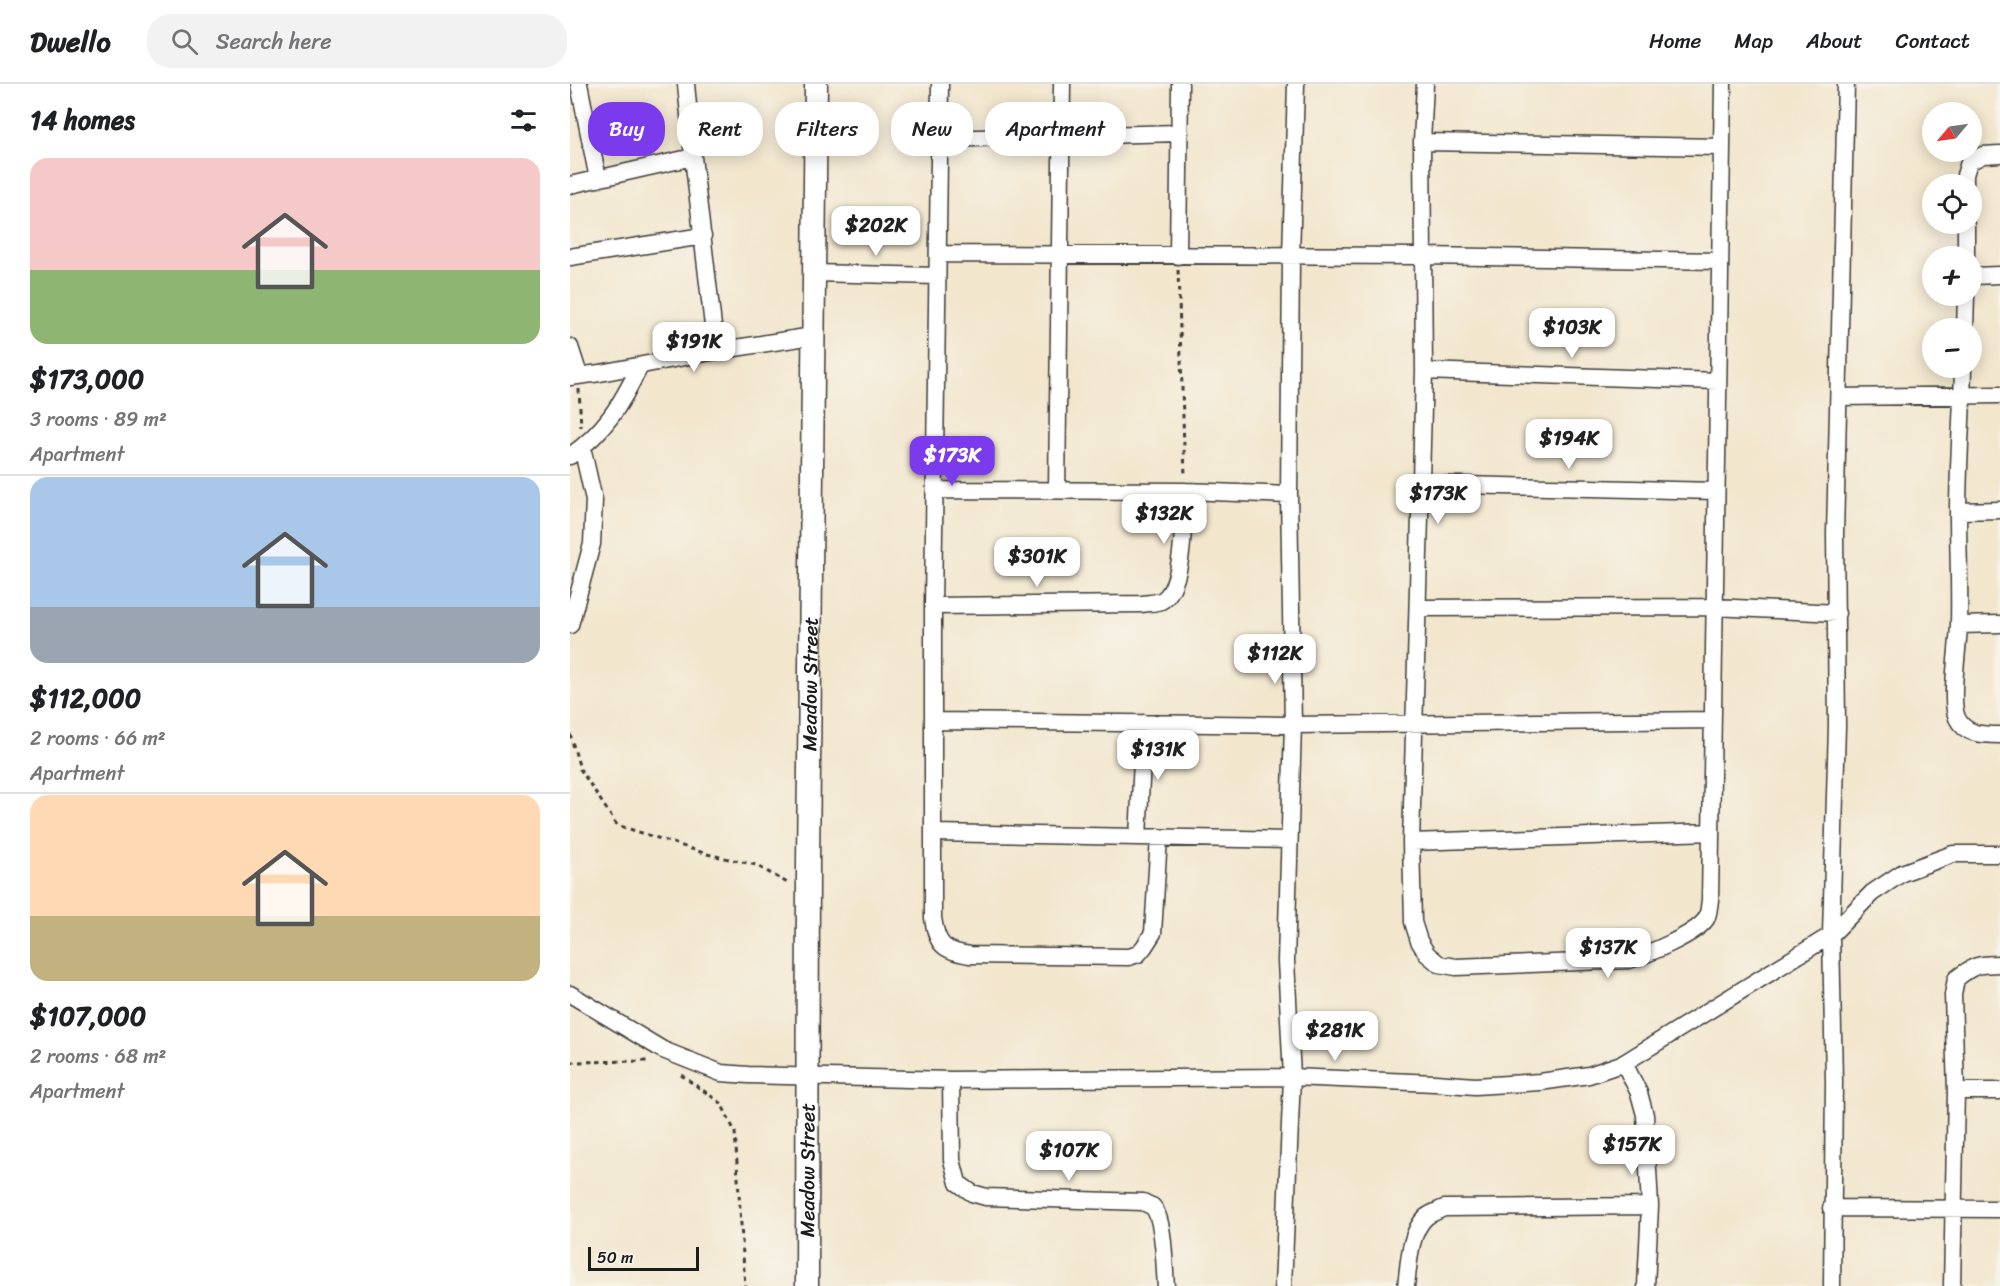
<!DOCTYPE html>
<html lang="en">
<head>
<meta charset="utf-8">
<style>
	:root { --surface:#fff; --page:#f2f2f2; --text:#202124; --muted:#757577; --line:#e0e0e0; --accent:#7c3aed }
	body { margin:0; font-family:Sriracha,sans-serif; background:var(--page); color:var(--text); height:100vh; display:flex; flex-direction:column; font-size:22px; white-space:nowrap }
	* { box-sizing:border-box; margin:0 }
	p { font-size:20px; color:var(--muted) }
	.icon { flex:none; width:33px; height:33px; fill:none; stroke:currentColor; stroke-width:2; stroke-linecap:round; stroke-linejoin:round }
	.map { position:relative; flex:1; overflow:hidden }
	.panel { display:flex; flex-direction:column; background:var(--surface); width:570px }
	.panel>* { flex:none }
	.top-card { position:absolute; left:18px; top:18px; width:570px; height:54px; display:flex; gap:12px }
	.needle { width:39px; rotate:241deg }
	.fabs { position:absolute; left:1352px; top:18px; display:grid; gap:12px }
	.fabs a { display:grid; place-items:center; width:60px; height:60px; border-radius:50%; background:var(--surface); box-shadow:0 3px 15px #0003; font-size:30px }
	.scale { position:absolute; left:18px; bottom:15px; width:111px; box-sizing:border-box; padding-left:6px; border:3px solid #1c1c1c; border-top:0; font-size:16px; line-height:21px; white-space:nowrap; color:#1c1c1c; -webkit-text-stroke:4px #f7f3e8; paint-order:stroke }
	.price { position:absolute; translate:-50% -51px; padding:0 14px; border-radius:12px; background:#fff; color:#222; font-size:20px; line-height:39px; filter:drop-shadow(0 2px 3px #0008) }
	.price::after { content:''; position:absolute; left:50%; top:36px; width:18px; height:14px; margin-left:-9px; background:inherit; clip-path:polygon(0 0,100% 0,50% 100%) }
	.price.selected { background:var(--accent); color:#fff }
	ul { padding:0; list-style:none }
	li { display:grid; align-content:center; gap:12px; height:318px; padding:0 30px }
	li+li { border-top:2px solid var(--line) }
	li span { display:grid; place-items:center; height:186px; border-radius:18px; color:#555 }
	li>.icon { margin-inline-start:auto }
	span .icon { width:108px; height:108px; fill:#fffc; stroke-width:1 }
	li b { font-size:26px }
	h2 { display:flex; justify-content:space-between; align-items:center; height:72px; padding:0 30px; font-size:26px }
	.pill { padding:0 21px; border-radius:24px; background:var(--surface); box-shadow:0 3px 15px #0003; font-size:21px; line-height:54px }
	.pill.selected { background:var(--accent); color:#fff }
	header { display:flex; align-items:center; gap:36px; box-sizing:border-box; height:84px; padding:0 30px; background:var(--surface); border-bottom:2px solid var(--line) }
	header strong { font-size:28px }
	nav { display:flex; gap:33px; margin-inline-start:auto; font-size:21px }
	.search { width:420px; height:54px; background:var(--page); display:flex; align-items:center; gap:15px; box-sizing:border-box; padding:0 21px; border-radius:24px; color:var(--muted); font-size:22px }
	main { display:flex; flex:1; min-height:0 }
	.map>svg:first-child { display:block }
</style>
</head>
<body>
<header>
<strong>Dwello</strong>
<div class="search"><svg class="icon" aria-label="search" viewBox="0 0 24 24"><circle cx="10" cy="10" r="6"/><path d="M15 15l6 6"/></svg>Search here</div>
<nav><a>Home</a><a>Map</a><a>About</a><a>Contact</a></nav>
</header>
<main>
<section class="panel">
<h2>14 homes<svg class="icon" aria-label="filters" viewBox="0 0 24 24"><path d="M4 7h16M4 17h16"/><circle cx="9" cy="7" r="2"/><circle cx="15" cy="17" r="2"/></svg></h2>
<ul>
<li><span style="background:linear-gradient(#f6c9c9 60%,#8fb573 0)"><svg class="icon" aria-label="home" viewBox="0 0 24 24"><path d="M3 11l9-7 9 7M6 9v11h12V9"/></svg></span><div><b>$173,000</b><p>3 rooms · 89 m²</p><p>Apartment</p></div></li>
<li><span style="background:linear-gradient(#a9c7e8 70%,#9aa5b1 0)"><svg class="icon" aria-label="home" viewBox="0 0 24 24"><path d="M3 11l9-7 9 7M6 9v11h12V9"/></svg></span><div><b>$112,000</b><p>2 rooms · 66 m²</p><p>Apartment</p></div></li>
<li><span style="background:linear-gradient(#ffd9b3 65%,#c2b280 0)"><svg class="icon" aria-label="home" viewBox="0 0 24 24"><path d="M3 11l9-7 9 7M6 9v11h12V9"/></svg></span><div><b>$107,000</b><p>2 rooms · 68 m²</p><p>Apartment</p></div></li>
</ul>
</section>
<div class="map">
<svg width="1430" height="1202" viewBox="0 0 1430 1202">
	<rect width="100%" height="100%" fill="#f7f3e8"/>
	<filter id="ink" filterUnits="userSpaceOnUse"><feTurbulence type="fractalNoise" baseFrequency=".0167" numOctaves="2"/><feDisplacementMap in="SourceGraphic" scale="12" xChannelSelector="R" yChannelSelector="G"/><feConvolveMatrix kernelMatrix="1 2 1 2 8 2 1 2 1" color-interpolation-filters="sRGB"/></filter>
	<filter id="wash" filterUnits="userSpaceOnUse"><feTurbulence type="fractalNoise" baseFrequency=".008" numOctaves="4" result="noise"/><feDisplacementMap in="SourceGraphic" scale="24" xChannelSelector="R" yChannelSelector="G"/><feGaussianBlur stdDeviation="1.35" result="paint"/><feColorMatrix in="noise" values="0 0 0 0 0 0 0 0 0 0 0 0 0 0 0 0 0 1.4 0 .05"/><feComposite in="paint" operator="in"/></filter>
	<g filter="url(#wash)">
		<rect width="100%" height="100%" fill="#f2e6cd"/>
	</g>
	<g filter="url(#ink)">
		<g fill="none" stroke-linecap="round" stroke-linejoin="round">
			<g stroke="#3c3a37" stroke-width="19">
				<path id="street" d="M9,0L28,95
					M116,0L123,73L146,267
					M370,0L363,522V834C367,861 373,867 400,871L559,873L568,870L574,863L583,849L589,753
					M855,0L852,58L854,287L841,758L843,838L849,857L857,870L869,880L886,883L1059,876C1078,870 1125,851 1136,835C1139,830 1139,821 1140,816L1153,0
					M369,55L610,49
					M852,58L1151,63
					M1395,100V91L1399,78L1413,71L1430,70
					M0,101L123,73
					M1396,140V172
					M368,170L853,172L1149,177
					M608,172L610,0
					M0,173L133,152
					M243,189L367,192
					M1401,192L1430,191
					M1395,244L1396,212
					M0,263L9,291
					M1393,284C1392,332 1388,381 1388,429C1388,466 1390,502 1389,539C1389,561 1379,615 1387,634C1395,651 1413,651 1430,651
					M854,287L1148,297
					M0,293L30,289L146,267L243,252
					M1269,313L1430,311
					M0,372C36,347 51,320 70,282
					M852,400L1146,407
					M365,406L615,407L719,411
					M487,406L492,0
					M1388,427L1430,426
					M363,522L572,520C577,519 586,519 591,517C615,505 613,432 615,407
					M848,524L1144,523L1267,529
					M0,541L22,460L24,416L12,363
					M1389,541L1430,540
					M364,637L723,641L1143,636
					M365,749L719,756
					M568,753L574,639
					M841,758L1141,748
					M0,910L93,966L151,989L178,991L381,996L722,993L865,999L905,1002L970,998L1019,991L1054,979L1261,851L1302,809L1332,789L1383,770H1430
					M1054,979L1069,1009L1075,1031L1080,1122L1076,1202
					M381,996L382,1076L388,1099L402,1109L416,1113L573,1118C573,1118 581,1122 582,1122C595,1134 594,1184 596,1202
					M1386,1007H1430
					M1261,1124L1430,1125
					M713,1202L722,993L716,877L723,641L719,411L721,173L726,0
					M836,1202C839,1180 839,1149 856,1133C861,1129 868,1127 874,1124L1080,1122
					M1262,1202L1264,997L1261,851L1267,642L1265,450L1276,0
					M1382,1202L1386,1007L1383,911L1386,895C1403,881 1409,880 1430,880"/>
			</g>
			<g stroke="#3c3a37" stroke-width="25">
				<g id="secondary">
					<path id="s1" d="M237,1202L238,779L246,0"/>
				</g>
			</g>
			<path stroke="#3c3a37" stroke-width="3" stroke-dasharray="4.5 4.5" stroke-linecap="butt" d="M608,186L615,392
				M9,305L11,343
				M0,650L10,685L47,741L137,770L186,781L219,800
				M0,978L79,977
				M111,991L151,1019L165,1048L175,1202"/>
			<use href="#street" stroke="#fff" stroke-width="16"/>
			<use href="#secondary" stroke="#fff" stroke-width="22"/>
		</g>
	</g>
	<g text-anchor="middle" stroke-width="4.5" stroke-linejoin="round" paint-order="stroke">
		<g font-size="20" fill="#1c1c1c" stroke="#f7f3e8">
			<text dy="7" stroke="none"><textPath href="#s1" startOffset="602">Meadow Street</textPath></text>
			<text dy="7" stroke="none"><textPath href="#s1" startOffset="116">Meadow Street</textPath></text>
		</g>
	</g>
</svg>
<div class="fabs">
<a><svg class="needle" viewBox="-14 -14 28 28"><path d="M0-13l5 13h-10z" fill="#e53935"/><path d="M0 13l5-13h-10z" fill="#757577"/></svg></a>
<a><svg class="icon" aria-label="locate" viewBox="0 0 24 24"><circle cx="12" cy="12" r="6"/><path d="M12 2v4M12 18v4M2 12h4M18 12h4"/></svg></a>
<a>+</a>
<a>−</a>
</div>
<div class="scale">50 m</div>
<b class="price" style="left:306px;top:173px">$202K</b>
<b class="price" style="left:1002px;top:275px">$103K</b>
<b class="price" style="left:124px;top:289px">$191K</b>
<b class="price" style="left:999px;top:386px">$194K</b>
<b class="price selected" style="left:382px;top:403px">$173K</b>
<b class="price" style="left:868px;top:441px">$173K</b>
<b class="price" style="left:594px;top:461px">$132K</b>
<b class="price" style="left:467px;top:504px">$301K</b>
<b class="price" style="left:705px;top:601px">$112K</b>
<b class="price" style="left:588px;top:697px">$131K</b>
<b class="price" style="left:1038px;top:895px">$137K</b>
<b class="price" style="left:765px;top:978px">$281K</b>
<b class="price" style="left:1062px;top:1092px">$157K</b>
<b class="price" style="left:499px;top:1098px">$107K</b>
<div class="top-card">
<a class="pill selected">Buy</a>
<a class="pill">Rent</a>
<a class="pill">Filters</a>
<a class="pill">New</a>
<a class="pill">Apartment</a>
</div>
</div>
</main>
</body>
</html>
